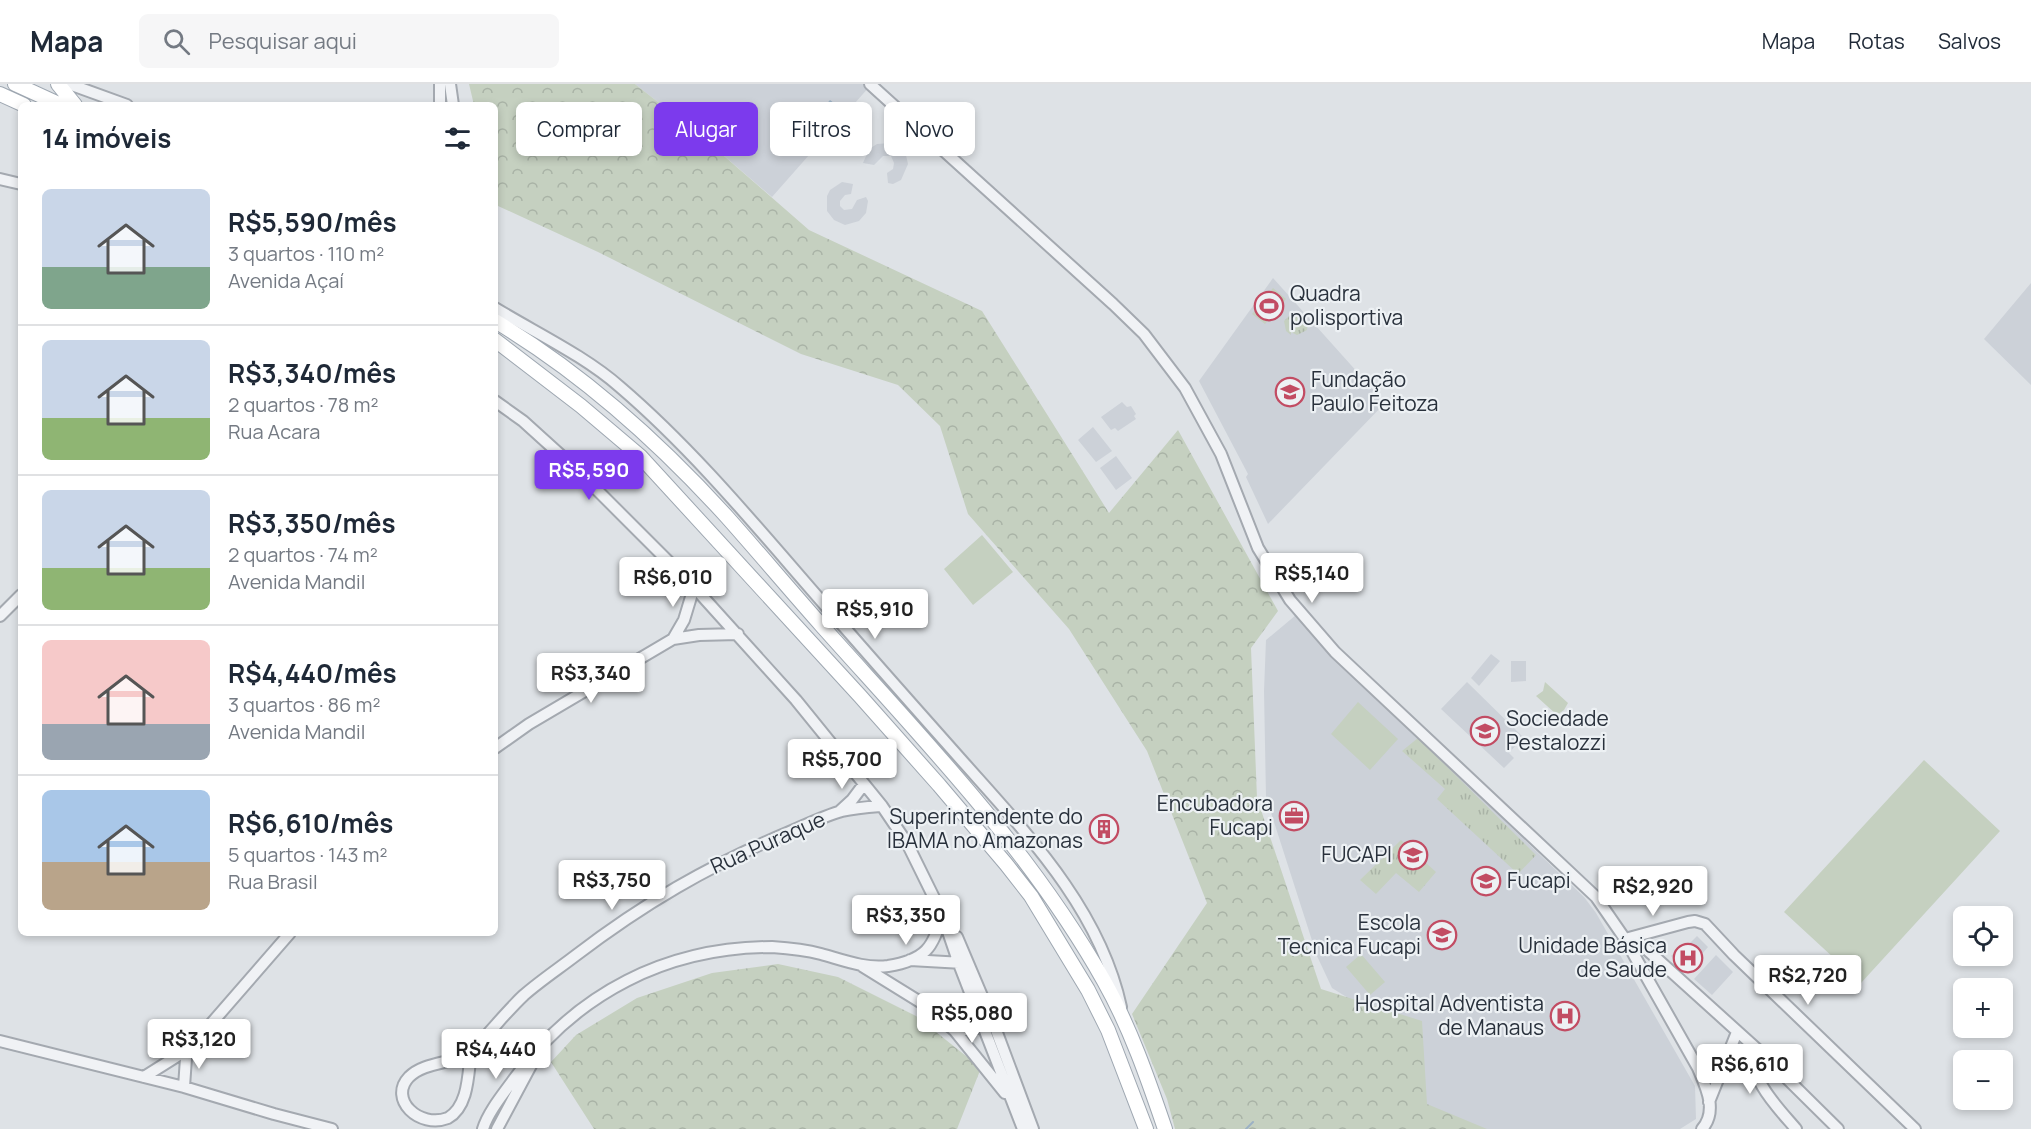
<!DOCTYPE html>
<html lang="pt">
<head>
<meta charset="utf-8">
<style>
	:root { --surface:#fff; --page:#f6f6f7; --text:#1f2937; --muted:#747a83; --line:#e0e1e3; --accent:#7c3aed }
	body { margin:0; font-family:Manrope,sans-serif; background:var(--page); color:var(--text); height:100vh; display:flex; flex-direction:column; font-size:22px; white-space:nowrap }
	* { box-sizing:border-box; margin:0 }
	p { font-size:20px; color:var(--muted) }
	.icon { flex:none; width:33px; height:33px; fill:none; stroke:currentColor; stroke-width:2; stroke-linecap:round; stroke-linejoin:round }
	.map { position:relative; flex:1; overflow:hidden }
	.sheet { position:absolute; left:18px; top:18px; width:480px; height:834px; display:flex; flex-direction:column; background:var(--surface); border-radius:9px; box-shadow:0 3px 9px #0003 }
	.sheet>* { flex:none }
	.banner { position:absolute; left:516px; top:18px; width:570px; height:54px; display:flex; gap:12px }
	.buttons { position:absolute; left:1953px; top:822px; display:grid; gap:12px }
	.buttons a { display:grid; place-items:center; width:60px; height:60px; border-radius:9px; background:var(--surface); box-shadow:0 3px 9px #0003; font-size:30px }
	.price { position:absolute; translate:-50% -51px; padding:0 14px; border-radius:6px; background:#fff; color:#222; font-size:20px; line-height:39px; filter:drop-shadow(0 2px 3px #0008) }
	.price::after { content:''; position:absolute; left:50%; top:36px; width:18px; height:14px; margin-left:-9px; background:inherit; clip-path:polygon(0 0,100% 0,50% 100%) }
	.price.active { background:var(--accent); color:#fff }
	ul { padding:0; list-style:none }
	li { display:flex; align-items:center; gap:18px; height:150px; padding:0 24px }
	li+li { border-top:2px solid var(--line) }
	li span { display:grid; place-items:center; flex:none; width:168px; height:120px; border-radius:9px; color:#555 }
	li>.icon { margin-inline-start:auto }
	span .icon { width:72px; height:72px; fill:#fffc; stroke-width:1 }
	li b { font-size:26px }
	h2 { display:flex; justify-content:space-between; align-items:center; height:72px; padding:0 24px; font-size:26px }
	.chip { padding:0 21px; border-radius:9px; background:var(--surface); box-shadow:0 3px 9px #0003; font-size:21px; line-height:54px }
	.chip.active { background:var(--accent); color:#fff }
	header { display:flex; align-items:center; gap:36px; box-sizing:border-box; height:84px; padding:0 30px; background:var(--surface); border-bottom:2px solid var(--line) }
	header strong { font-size:28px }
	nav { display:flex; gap:33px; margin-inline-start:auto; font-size:21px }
	.search { width:420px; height:54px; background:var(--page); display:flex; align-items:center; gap:15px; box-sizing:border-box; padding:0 21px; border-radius:9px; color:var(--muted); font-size:22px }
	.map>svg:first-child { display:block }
</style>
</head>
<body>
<header>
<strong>Mapa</strong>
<div class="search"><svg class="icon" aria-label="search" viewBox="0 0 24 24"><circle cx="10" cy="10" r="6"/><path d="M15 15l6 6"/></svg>Pesquisar aqui</div>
<nav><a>Mapa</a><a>Rotas</a><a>Salvos</a></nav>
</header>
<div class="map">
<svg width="2031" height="1045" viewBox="0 0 2031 1045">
	<defs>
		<pattern id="grass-tufts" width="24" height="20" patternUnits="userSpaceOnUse" patternTransform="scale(1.5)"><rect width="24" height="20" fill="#c5d0c0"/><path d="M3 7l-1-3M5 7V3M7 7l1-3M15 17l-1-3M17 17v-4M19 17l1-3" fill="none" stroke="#a9b3a6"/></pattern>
		<pattern id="forest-crowns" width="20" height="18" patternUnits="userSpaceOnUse" patternTransform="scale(1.5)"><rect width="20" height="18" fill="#c5d0c0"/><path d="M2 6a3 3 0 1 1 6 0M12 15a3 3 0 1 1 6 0" fill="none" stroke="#a9b3a6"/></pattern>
	</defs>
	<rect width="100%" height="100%" fill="#dee2e6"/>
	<path fill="#ccd1d8" d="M635,0H868L870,2L772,113L701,52Z
		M891,59L905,67L908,80L901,96L893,100L888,99L887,89L893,85L894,79L891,72H883L874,81L863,79L869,65L877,60Z
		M842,98L853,100L851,110L845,111L840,117V122L844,126L852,125L857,116L866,113L868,117L866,129L859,137L845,141L834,136L827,127V112L830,106Z
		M1273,194L1385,319L1268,440L1246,393L1248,390L1199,297Z
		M2031,199V301L1984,255Z
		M1122,318L1127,323L1131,322L1136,330L1134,332L1136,335L1118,347L1115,344L1111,346L1101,333Z
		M1093,343L1112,367L1096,378L1078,356Z
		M1116,372L1132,394L1116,406L1100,384Z
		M1296,531L1316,556L1584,813L1596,829L1695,1002L1696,1035L1680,1045H1474L1343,996L1361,922L1332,904L1317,872L1266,713L1264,607L1266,556Z
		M1491,570L1500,577L1479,602L1471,594Z
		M1511,577H1526V597L1511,598Z
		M1467,598L1523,653L1509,669L1514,674L1504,684L1441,625Z
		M1697,852L1708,863L1697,876L1699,879L1689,889L1671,872L1683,860L1687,862Z
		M1716,871L1733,888L1712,911L1694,895Z"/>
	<path fill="url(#grass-tufts)" d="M1298,228L1301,229L1308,237L1307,246L1297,251L1291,248V251L1286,247L1284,237L1290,231Z
		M1418,654L1536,771L1518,790L1437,715L1445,705L1402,667Z
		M1401,756L1436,788L1419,808L1396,789L1376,810L1360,796Z"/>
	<path fill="url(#forest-crowns)" d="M469,0H635L701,52L809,146L982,227L1109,429L1178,346L1278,527L1251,564L1257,714L1321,905L1422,937L1427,1020L1487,1045H1175L1167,1015L1132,930L1207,819L1147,667L1069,545L968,430L940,342L898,301L801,270L598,168L498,122L495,108V21H474Z
		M778,880L838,893L916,932L981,984L957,1045H594L551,978L576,951L637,914L712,889Z"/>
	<path fill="#c5d0c0" d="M1273,204L1286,215L1265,240L1252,230Z
		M982,451L1013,488L973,521L944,485Z
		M1545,598L1568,619L1564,626L1557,631L1536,612L1543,607Z
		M1358,618L1398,655L1370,686L1331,650Z
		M1924,676L2000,747L1861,899L1784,828Z
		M1361,870L1385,898L1370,911L1346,883Z"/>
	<path fill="#9cb1c4" d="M830,16L839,23L823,39L815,33Z"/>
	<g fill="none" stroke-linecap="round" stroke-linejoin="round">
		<path stroke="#9cb1c4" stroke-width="2" d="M1246,1045L1253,1038"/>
		<g stroke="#a4a9b0" stroke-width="14">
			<path id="minor" d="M69,0L127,21
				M440,0V21
				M450,0L453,21
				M870,0L1113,220L1144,250L1185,304L1221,370L1258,464L1290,516L1335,568L1596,813L1625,855L1698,984C1706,1003 1718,1027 1702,1045
				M0,95L21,100
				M495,224C536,249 585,272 620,303C703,374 772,462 845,544C885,590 925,635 965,680C1029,752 1100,826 1121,923
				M495,317L523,337L576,385L694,503L796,616L882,722L907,759L942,830L959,880L1023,1045
				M0,532L21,511
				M673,555L684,536L694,503
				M495,664L529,640L673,555L699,551L738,550
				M840,727L852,716L864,700
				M957,853L993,938L1033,1045
				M1634,854L1758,966L1838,1045
				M1625,855L1688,838L1695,837L1705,840L1734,871L1915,1045
				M910,876L963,879
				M862,882L925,921L955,947L1005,1009
				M955,947L973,945L987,940
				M0,957L184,1003L274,1030L332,1045
				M1758,966C1743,990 1781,1027 1796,1045
				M471,968C468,989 469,1022 448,1034C419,1045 388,1015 409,993C425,977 454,980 472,968C476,964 480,958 484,954C497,940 510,924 524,911C540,897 558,885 575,872C643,820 708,782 787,749C804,742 823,732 842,727C855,724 869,723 882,722
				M144,993L190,964L290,849
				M184,1003L186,974L190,964
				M1709,1018L1737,948
				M483,1045C488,1028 504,1009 514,995C576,909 667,863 772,863C787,864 806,866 821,870C843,876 865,885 888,882C925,876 934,864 942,830
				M497,1045L535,974"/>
		</g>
		<g stroke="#9ea7b1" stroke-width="16">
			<path id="major" d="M15,0L61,21
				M58,0L75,21
				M0,10L24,21
				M495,237C582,289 659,358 727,433C759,469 790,506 822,542C922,654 1030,765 1104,897C1130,943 1148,995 1165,1045
				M495,256L581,322L640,372L860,612L939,701L1006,780L1031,812L1088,906L1108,946L1146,1045"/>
		</g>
		<use href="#minor" stroke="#f0f2f5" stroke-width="10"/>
		<use href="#major" stroke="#fff" stroke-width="14"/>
	</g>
	<defs>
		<g id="stadium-ring" transform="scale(1.5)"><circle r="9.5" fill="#edf1f4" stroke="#c24c63" stroke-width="1.5"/><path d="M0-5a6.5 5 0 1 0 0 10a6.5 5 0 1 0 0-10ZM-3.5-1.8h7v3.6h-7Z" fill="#c24c63"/></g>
		<g id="school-ring" transform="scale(1.5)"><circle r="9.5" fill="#edf1f4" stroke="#c24c63" stroke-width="1.5"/><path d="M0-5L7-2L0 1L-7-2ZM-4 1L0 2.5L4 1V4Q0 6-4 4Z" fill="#c24c63"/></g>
		<g id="office-ring" transform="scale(1.5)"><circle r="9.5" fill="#edf1f4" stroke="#c24c63" stroke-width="1.5"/><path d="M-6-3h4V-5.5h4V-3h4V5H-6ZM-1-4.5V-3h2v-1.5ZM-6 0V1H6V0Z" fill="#c24c63"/></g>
		<g id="building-ring" transform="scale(1.5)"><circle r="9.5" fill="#edf1f4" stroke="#c24c63" stroke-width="1.5"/><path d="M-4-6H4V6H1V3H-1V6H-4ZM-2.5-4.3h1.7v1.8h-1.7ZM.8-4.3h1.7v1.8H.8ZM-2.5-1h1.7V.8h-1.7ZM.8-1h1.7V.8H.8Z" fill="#c24c63"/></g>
		<g id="university-ring" transform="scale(1.5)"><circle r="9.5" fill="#edf1f4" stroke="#c24c63" stroke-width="1.5"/><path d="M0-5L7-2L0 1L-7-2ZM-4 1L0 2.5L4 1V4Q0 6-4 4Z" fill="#c24c63"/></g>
		<g id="hospital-ring" transform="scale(1.5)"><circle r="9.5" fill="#edf1f4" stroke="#c24c63" stroke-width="1.5"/><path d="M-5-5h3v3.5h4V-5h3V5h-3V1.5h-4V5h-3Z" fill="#c24c63"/></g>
	</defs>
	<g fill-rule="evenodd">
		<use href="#stadium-ring" x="1269" y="222"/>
		<use href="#school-ring" x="1290" y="308"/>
		<use href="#school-ring" x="1485" y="647"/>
		<use href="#office-ring" x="1294" y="732"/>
		<use href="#building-ring" x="1104" y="745"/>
		<use href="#school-ring" x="1413" y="771"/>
		<use href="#university-ring" x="1486" y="797"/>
		<use href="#university-ring" x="1442" y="851"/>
		<use href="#hospital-ring" x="1688" y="874"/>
		<use href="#hospital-ring" x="1565" y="932"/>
	</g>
	<g text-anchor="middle" stroke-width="4.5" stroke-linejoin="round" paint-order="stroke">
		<g font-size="21" fill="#29313c" stroke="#edf1f4" text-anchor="end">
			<text x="1290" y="217" text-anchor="start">Quadra<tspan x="1290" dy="24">polisportiva</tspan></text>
			<text x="1311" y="303" text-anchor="start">Fundação<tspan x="1311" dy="24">Paulo Feitoza</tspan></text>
			<text x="1506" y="642" text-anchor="start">Sociedade<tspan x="1506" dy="24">Pestalozzi</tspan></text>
			<text x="1273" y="727">Encubadora<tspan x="1273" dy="24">Fucapi</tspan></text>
			<text x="1083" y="740">Superintendente do<tspan x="1083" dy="24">IBAMA no Amazonas</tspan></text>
			<text x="1392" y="778">FUCAPI</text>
			<text x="1507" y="804" text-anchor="start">Fucapi</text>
			<text x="1421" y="846">Escola<tspan x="1421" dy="24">Tecnica Fucapi</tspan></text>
			<text x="1667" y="869">Unidade Básica<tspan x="1667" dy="24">de Saude</tspan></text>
			<text x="1544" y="927">Hospital Adventista<tspan x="1544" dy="24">de Manaus</tspan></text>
		</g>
		<g font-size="21" fill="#29313c" stroke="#edf1f4">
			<text transform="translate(768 759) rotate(-24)" y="7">Rua Puraque</text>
		</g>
	</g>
</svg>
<div class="buttons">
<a><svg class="icon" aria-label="locate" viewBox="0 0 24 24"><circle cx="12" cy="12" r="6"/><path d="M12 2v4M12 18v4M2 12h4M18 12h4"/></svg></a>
<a>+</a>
<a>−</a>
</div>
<b class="price active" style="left:589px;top:417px">R$5,590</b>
<b class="price" style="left:1312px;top:520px">R$5,140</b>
<b class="price" style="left:673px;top:524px">R$6,010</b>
<b class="price" style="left:875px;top:556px">R$5,910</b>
<b class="price" style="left:591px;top:620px">R$3,340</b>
<b class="price" style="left:842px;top:706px">R$5,700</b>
<b class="price" style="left:612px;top:827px">R$3,750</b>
<b class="price" style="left:1653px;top:833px">R$2,920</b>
<b class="price" style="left:906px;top:862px">R$3,350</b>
<b class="price" style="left:1808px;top:922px">R$2,720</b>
<b class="price" style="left:972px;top:960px">R$5,080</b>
<b class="price" style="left:199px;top:986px">R$3,120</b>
<b class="price" style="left:496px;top:996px">R$4,440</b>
<b class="price" style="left:1750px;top:1011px">R$6,610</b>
<div class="banner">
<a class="chip">Comprar</a>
<a class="chip active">Alugar</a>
<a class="chip">Filtros</a>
<a class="chip">Novo</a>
</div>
<section class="sheet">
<h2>14 imóveis<svg class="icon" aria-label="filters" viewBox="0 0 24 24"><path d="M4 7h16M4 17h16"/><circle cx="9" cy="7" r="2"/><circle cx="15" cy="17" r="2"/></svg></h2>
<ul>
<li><span style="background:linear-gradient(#c9d6e8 65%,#7fa58c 0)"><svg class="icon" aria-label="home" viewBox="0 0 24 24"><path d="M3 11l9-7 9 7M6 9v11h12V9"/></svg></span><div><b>R$5,590/mês</b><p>3 quartos · 110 m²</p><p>Avenida Açaí</p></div></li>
<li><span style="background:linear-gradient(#c9d6e8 65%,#8fb573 0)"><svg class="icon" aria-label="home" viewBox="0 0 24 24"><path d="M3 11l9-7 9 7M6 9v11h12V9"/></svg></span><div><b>R$3,340/mês</b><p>2 quartos · 78 m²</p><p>Rua Acara</p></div></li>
<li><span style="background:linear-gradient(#c9d6e8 65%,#8fb573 0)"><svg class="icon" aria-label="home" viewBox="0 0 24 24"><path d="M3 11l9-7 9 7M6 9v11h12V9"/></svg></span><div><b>R$3,350/mês</b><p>2 quartos · 74 m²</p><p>Avenida Mandil</p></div></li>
<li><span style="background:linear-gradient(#f6c9c9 70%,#9aa5b1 0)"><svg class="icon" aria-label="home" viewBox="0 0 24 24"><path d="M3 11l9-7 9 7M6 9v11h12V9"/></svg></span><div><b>R$4,440/mês</b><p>3 quartos · 86 m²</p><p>Avenida Mandil</p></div></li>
<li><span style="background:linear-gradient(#a9c7e8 60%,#b9a48a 0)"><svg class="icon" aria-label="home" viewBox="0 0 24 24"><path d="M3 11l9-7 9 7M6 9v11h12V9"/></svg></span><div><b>R$6,610/mês</b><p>5 quartos · 143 m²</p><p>Rua Brasil</p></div></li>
</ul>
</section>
</div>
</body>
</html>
